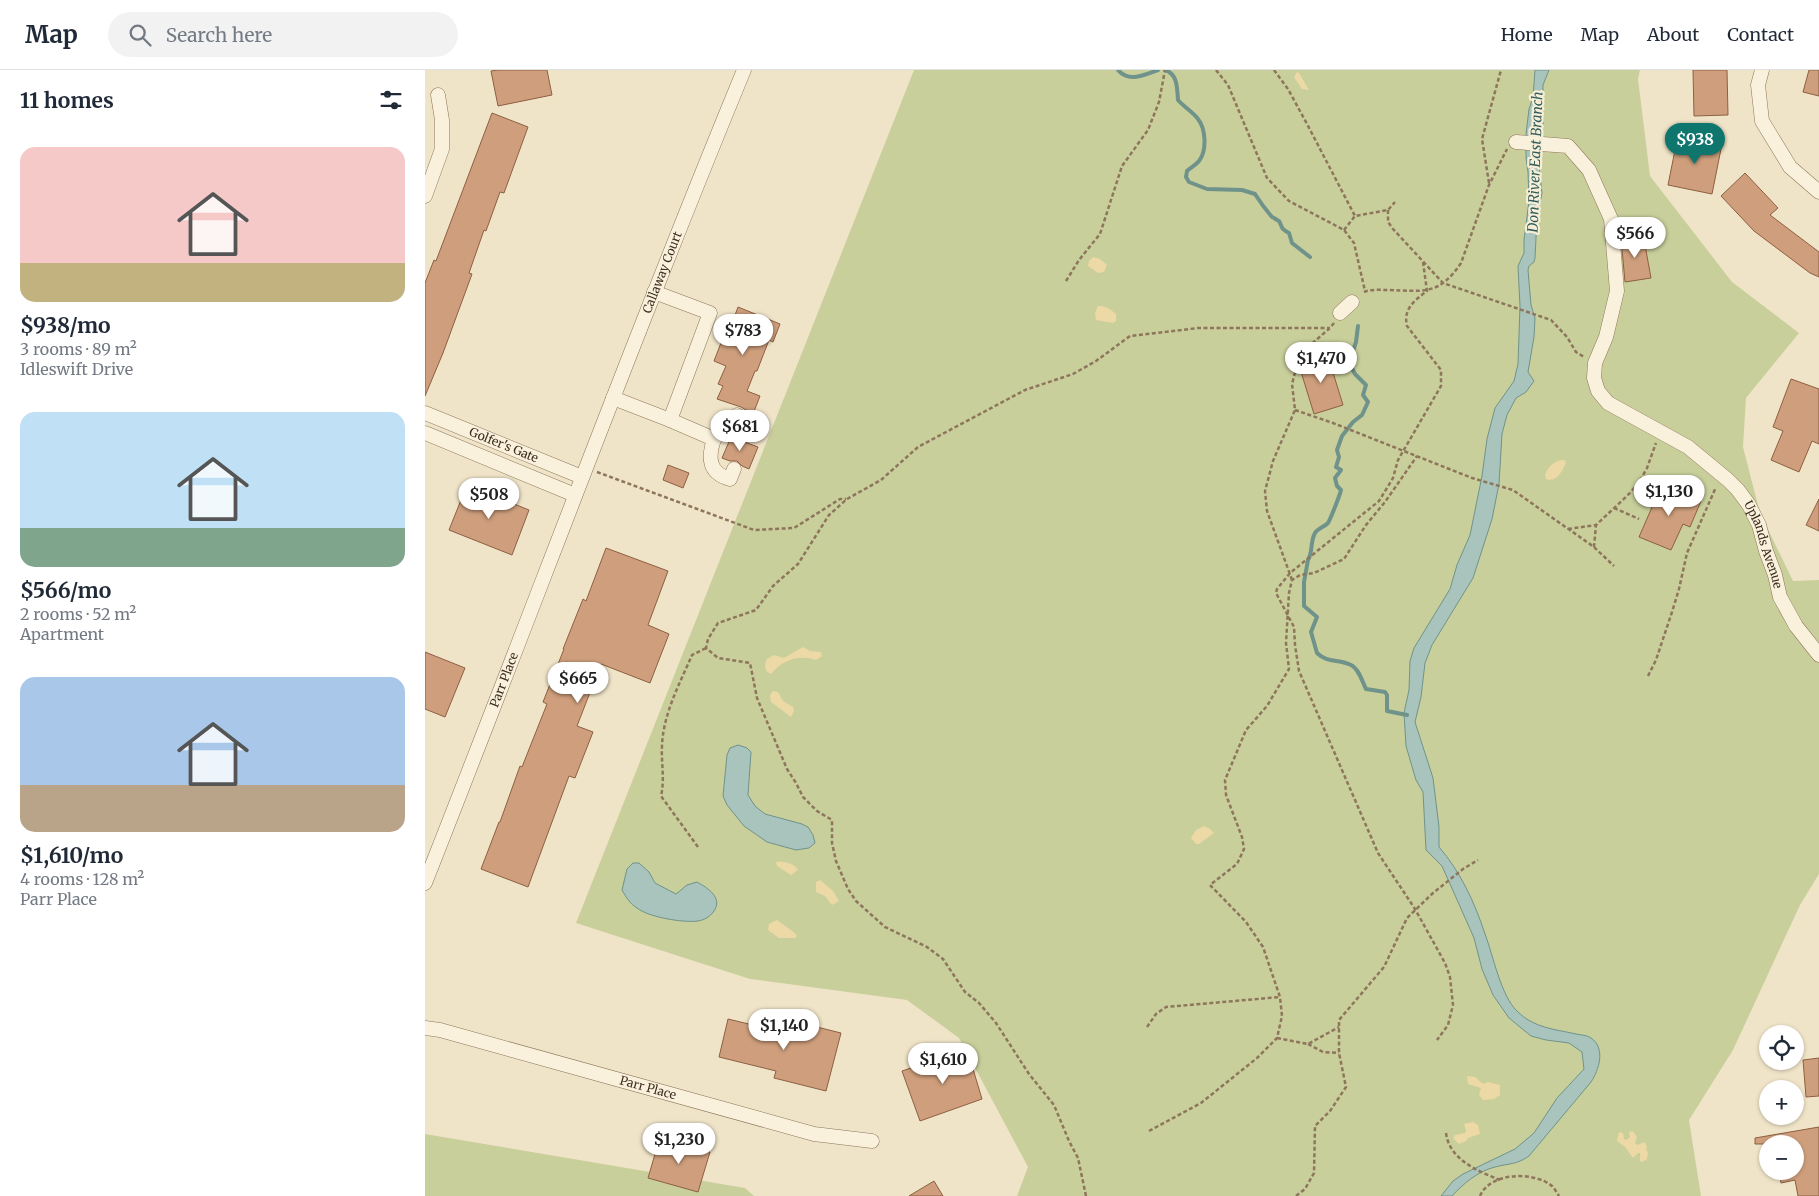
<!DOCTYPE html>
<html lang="en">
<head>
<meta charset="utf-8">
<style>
	:root { --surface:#fff; --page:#f2f2f3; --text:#1f2937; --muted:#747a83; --line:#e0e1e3; --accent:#0f766e }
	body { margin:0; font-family:Merriweather,serif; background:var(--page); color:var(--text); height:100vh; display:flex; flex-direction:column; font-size:19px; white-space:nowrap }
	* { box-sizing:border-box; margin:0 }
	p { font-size:16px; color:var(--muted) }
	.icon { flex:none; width:28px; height:28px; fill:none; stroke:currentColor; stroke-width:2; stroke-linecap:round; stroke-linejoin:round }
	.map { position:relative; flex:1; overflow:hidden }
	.details { display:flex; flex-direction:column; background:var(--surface); width:425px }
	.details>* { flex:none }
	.buttons { position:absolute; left:1334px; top:955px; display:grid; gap:10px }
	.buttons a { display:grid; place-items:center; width:45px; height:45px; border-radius:50%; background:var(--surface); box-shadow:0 1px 4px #0004; font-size:25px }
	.price { position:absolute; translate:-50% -42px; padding:0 11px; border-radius:18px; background:#fff; color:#222; font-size:16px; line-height:32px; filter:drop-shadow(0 1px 2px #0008) }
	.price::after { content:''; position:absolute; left:50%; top:30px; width:15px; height:11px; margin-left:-8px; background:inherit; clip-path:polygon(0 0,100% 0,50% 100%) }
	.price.active { background:var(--accent); color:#fff }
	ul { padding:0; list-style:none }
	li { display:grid; align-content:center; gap:10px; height:265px; padding:0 20px }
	li span { display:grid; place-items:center; height:155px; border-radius:15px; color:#555 }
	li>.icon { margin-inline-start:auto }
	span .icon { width:90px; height:90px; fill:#fffc; stroke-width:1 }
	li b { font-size:21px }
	h2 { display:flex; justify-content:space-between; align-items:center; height:60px; padding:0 20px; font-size:21px }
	header { display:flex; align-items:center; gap:30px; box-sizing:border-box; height:70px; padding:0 25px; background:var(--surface); border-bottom:1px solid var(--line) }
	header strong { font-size:24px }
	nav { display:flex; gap:28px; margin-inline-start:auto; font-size:18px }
	.search { width:350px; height:45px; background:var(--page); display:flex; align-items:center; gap:12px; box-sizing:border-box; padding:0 18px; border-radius:28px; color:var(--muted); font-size:19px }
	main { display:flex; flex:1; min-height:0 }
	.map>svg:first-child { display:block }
</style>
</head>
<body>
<header>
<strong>Map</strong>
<div class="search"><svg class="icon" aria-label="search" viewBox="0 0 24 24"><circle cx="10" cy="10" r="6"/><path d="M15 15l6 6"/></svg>Search here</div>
<nav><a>Home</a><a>Map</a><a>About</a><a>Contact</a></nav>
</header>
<main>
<section class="details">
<h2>11 homes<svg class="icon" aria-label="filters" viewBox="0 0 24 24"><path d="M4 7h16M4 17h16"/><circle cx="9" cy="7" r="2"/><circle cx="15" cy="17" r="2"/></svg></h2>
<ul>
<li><span style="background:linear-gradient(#f6c9c9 75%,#c2b280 0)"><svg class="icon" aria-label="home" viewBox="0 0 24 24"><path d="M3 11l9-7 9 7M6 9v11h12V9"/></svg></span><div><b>$938/mo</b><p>3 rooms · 89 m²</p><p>Idleswift Drive</p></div></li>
<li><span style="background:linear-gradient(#bfe0f5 75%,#7fa58c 0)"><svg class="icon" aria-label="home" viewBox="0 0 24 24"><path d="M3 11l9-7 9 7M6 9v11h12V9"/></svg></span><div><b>$566/mo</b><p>2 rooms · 52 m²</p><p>Apartment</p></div></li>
<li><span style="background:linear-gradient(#a9c7e8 70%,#b9a48a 0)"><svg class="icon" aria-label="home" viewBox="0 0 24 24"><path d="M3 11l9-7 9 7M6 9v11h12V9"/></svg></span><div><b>$1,610/mo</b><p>4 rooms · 128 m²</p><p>Parr Place</p></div></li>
</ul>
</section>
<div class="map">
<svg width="1394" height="1126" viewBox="0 0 1394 1126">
	<rect width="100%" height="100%" fill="#f0e4c8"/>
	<path fill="#c9cf9b" d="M489,0H1215L1213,9L1225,106L1307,212L1374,263L1321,328L1318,377L1335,443L1368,511L1394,510V804L1375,835L1308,980L1264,1050L1276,1126H592L603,1097L534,968L482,930L325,909L151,853Z
		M0,1064L320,1118L329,1126H0Z"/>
	<path fill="#ecd9a5" d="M872,2L874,3L884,20L877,19L869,7Z
		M668,187L675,189L682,195L679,202L673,203L663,196L664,191Z
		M673,236C682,236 685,239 691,244V251L688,253L671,250L670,243Z
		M1136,390H1139L1141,392C1138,401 1131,413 1121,409L1120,405C1123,397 1128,392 1136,390Z
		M378,577L385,581L396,582L397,586L391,590C374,584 357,590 346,604C339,601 339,595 342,589L349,585L359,588Z
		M348,621L353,622L358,631L368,637L369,641L366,647L346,632L345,625Z
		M779,756L785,759L789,763L774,774H771L766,768L771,760Z
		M351,792C359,791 369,793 373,800L366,805L352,796Z
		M395,810L408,821L414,831L407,835L400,826L391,822V812Z
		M352,850L370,863L372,866L370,868H354L343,860L344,854Z
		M1042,1006L1050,1007L1058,1014L1063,1012L1075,1015V1025L1069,1029L1058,1030L1054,1025L1056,1018L1043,1014Z
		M1048,1052L1053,1055L1055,1064L1043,1068L1041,1071L1034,1074L1028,1068L1030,1065L1040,1063L1041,1060L1039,1054Z
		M1208,1061L1212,1067L1210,1073L1212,1075L1220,1072L1222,1078L1221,1080L1223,1082L1222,1089L1217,1092L1215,1091V1083H1213L1208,1088L1200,1077L1192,1071L1194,1062L1198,1063L1199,1069L1201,1070L1205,1067L1204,1062Z"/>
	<path fill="#a9c4bc" stroke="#6f938a" d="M1110,0H1124L1118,15V53L1113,86L1117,123L1112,148L1110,188L1109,192L1104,196L1103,200L1106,235L1110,248L1109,267L1103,302L1109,311L1101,322L1091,328L1082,345L1077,364L1074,414L1067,449L1048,508L1007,575L1000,593L996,627L990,652L1008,708L1014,757V777C1035,801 1050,833 1060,864C1068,885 1076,926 1092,941C1109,958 1129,959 1151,964C1156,965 1162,965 1166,968C1181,978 1174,1000 1166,1012L1104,1086C1091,1095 1085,1093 1070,1097C1053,1101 1038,1114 1027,1126H1016L1028,1111L1038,1104L1090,1079L1109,1063L1132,1028L1159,999L1157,982L1144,973L1121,970L1106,966L1084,948L1068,925L1057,899L1049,868L1017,796L1001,780L998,722L991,710L981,676L979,643L984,620L985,591L989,578L1025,519L1032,495L1045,465L1057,406L1062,369L1070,338L1089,311L1093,294L1095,236L1093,196L1099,183V170L1104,131L1103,102L1101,88V64L1104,39L1108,27Z
		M313,675L322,678L326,682L323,725L330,736L340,744L377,754L383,757L388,765L390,773L384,778L371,780L342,772L319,756L302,735L298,726L302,685L305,678Z
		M208,793H214L224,802L230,813L251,824L262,815L272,812C283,818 298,828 289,841C285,847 279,850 273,851C258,853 223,847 212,838C205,834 201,827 197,820L202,799Z"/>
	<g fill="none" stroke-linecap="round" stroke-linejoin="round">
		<path stroke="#6f938a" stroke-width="4" d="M693,0C704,13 719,5 733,0
			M740,0C753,4 752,19 753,30C759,37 768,42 773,49C781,59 782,81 774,91C771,95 766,97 762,101L761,107L764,112L782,119L817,120L830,124C835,132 841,140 847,147C848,147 853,151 854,151C858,158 855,158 864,163L867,173L885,187
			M933,256L931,272L924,293L930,304L941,315L938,325L943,332L937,345L928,352L917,366L912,380L914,387L911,397L916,400L910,408L912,416L916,420C915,425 905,450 903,453C899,457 893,458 890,463C885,472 888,482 883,490L879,512V536L892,547L886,562L892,583C902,593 914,589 926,595C934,599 937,611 941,619L960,622L962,625V641L982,645"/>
	</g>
	<path fill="#cf9f7d" stroke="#8d5f41" d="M73,0H122L127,25L73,36L66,1Z
		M1268,0H1302L1303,45L1269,46Z
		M1384,0H1394V26L1378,22Z
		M67,43L103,57L79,123L75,122L61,161L59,160L44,203L47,204L18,283L0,326V213L9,190L11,191Z
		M1253,65L1297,74L1287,124L1243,115Z
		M1320,103L1353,138L1345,145L1394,182V207L1385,203L1329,161L1296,126Z
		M1218,164L1226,208L1200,212L1196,168Z
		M313,237L355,254L348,272L344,270L332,301H330L322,321L335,326L328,344L316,337L292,329L298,316L293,314L301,296L289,291L306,247L309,248Z
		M902,283L918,335L889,344L873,292Z
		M1366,309L1394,319V374L1387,371L1374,402L1346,390L1358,361L1348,357Z
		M306,367L333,377L324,399L317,396L312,391H305L297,388Z
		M243,395L264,403L258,418L238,410Z
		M1239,414L1276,431L1265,457L1258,454L1246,480L1214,467L1228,435L1230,436Z
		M42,415L104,440L87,485L24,460Z
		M1394,429V461L1381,455Z
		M181,478L243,501L223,555L244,564L225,613L176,594L152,656L168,662L150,708L144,706L103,817L56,799L74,752H75L95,696L97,697L122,634L118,632L139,579H138L158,529L161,531Z
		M0,582L40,598L20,647L0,639Z
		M303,949L361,963L364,950L416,963L401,1021L349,1008L351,1001L294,987Z
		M542,979L557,1029L495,1051L477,1001Z
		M1394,988V1026L1381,1027L1378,990Z
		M1394,1057V1126H1373L1370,1110L1356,1113L1354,1101H1370V1074H1330V1068Z
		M235,1067L285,1082L273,1122L223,1108Z
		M509,1111L518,1126H484Z"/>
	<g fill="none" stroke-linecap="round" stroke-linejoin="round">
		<g stroke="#8d765c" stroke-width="15">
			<g id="minor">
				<path d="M1337,0L1333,15L1337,51L1365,97L1394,122"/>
				<path id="s1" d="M1091,72L1143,76L1164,100L1186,149L1192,221L1181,267L1170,293L1169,308L1173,321L1183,333L1263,377L1303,410L1313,420L1324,435L1334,455L1341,481L1350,505L1355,527L1371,556L1394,585"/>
				<path d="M0,126L17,79V50L13,25"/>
				<path d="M915,243L927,232"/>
				<path d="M188,328L245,350L285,243L229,222"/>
				<path id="s2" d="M0,343L157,407"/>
				<path d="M245,350L289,369C283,387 283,403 305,409L309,399"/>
				<path d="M0,363L150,425"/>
				<path d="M289,369L300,358H307L312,345"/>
				<path id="s3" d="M0,813C107,542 208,269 319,0"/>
				<path id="s4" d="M0,958L15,960L389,1064L447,1071"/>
			</g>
		</g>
		<path stroke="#8d765c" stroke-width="2.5" stroke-dasharray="4 2.5" stroke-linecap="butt" d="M791,0L803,15L842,108L864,131L919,160L929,173L940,221
			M849,0L863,19L882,54L930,146
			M1064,113L1057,69L1076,0
			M963,140V152L968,159L1018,213L1126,250L1142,267L1151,282L1159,287
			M919,160L930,146L963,140L970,132
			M998,192L1002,221C989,231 978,239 982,256L1016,300V316L973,390L968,408L954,431L865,503L852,519L851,523L869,557L870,575L874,601L953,783L990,839L1020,893L1025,907L1028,935L1023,955L1012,970
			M641,211L654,190L675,164L697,96L723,60L734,32L740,0
			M939,222C946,219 955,220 963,220C998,221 1014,226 1036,193L1064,115L1082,79
			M870,340L908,353L1047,408L1088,420L1169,477L1189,496
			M172,402L329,460L369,458L415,429H421
			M1189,438L1214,449
			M1143,459L1171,455L1202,426L1213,414L1222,398L1231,373
			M1169,477L1171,455
			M867,510L842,441L840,421L848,391L870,340L867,314L875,284L905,258L909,253
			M1223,606L1231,590L1247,542L1254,519L1262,483L1291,417
			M273,777L236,726C240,709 236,693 237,676C238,644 255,613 267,585L281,578
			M722,957L731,944L741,937L855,927
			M852,968L883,974L914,957
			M883,974L898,982L914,983
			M724,1061L776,1033L832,988L852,968L857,946L855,927L838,877L821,852L785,815L812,794L819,779L817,767L801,725L800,710L821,660L842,636L864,599L861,573L864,523L867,510L875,505L889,503L919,489L941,455L960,432L992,386
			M1021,1063C1024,1089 1052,1101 1075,1110
			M661,1126L653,1088L644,1071L629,1035L604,1004L571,953L554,933L540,922L518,889L502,877L460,857L431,831L423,819L411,791L407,773V750L392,741L378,727L371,713L362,699L332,628L325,593L293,588L281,578L283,569L293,553L331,540L348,516L373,494L404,445L422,429L456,410L493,377L600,320L648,304L671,291L705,266L773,258H905
			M871,1126L880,1119L889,1103L890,1056L905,1041L921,1017L914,983V950L959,897L982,848L1008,823L1038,799L1053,790
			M1055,1126C1065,1102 1109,1101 1127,1116C1130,1119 1132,1123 1134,1126"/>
		<use href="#minor" stroke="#faf1dc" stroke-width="14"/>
	</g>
	<g text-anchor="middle" stroke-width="4.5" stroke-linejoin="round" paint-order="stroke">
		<g font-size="12" fill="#3d2e20" stroke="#f7eed8">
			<text dy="4" stroke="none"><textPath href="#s3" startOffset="655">Callaway Court</textPath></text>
			<text dy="4" stroke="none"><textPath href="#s2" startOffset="85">Golfer's Gate</textPath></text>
			<text dy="4" stroke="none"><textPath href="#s1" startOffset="548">Uplands Avenue</textPath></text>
			<text dy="4" stroke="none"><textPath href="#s3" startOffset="218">Parr Place</textPath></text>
			<text dy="4" stroke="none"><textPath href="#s4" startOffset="231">Parr Place</textPath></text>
		</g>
		<g font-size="14" font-style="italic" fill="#2f5d5a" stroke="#f7eed8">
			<text transform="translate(1110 92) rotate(-88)" y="5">Don River East Branch</text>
		</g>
	</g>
</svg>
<div class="buttons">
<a><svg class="icon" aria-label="locate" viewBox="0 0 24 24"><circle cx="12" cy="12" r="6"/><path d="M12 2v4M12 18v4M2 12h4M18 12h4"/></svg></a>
<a>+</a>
<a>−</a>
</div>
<b class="price active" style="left:1270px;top:95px">$938</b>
<b class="price" style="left:1210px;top:189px">$566</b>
<b class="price" style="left:318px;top:286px">$783</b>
<b class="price" style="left:896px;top:314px">$1,470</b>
<b class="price" style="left:315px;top:382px">$681</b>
<b class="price" style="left:1244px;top:447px">$1,130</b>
<b class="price" style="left:64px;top:450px">$508</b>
<b class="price" style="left:153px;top:634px">$665</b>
<b class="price" style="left:359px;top:981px">$1,140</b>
<b class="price" style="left:518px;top:1015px">$1,610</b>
<b class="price" style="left:254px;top:1095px">$1,230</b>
</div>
</main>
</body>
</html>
